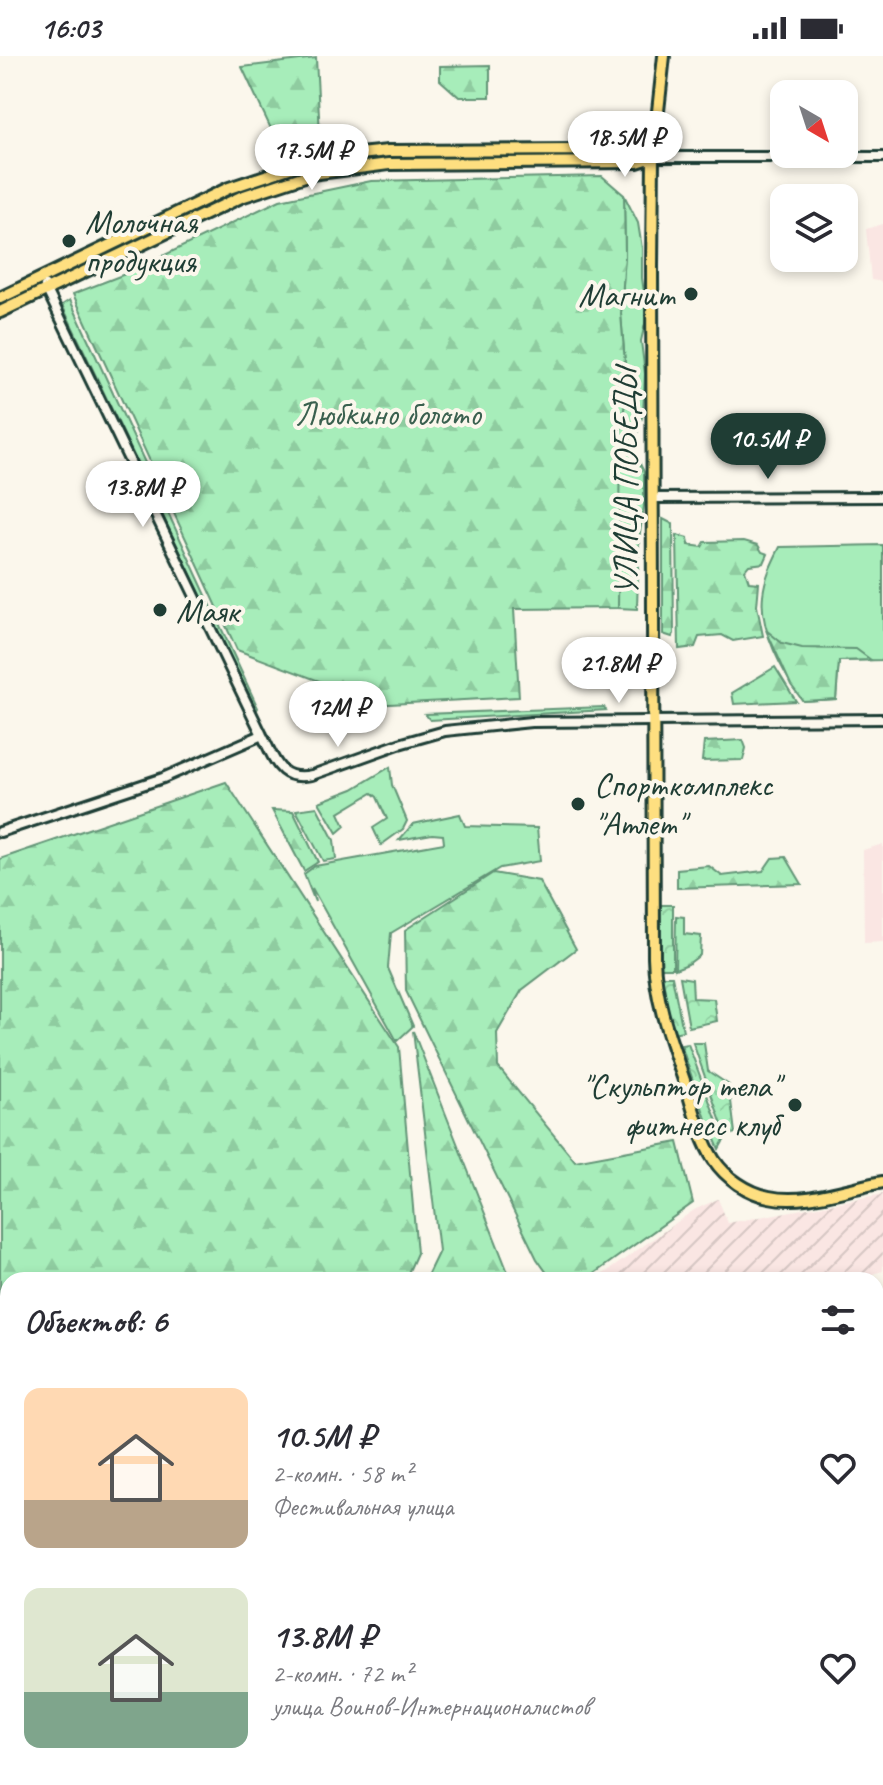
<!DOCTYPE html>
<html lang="ru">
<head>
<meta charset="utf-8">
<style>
	:root { --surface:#fff; --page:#f2f2f3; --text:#2b2b33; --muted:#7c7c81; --accent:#1f3d34 }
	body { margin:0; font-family:Caveat,sans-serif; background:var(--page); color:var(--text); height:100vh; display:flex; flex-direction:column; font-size:30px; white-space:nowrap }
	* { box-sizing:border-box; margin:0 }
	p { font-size:26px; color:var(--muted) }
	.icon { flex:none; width:44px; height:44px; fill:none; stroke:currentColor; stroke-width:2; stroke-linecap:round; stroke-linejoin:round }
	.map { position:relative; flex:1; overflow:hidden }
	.panel { position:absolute; left:0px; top:1216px; width:884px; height:514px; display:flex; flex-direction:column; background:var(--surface); border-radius:24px 24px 0 0; box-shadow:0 4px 12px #0003 }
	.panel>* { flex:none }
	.needle { width:52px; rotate:141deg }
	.fabs { position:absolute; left:770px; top:24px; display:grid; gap:16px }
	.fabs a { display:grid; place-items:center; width:88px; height:88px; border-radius:16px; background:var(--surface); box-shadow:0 4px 12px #0003; font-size:40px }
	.price { position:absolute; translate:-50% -68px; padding:0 18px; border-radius:28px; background:#fff; color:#222; font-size:26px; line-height:52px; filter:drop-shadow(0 2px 4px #0008) }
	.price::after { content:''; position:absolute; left:50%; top:48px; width:24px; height:18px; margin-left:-12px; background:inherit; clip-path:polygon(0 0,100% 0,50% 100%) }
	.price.active { background:var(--accent); color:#fff }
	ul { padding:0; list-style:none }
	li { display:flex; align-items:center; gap:24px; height:200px; padding:0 24px }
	li span { display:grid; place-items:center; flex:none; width:224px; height:160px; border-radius:16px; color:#555 }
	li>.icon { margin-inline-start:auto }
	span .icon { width:96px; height:96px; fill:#fffc; stroke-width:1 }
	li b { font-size:34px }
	h2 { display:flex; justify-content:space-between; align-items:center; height:96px; padding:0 24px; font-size:34px }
	.status { display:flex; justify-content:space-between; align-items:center; height:56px; padding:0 40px; background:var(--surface); direction:ltr }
	.status svg { height:22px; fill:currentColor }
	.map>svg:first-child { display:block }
</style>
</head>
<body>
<div class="status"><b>16:03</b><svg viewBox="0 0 49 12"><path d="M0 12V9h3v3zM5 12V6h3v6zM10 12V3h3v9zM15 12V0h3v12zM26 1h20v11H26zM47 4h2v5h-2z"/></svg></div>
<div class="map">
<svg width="883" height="1729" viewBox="0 0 883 1729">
	<defs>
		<pattern id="industrial-furrows" width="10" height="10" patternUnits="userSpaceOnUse" patternTransform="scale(2)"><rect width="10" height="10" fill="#fae6e3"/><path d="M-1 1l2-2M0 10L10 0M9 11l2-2" fill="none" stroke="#d6c6c3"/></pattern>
		<pattern id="forest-firs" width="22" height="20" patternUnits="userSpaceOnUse" patternTransform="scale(2)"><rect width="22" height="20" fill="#a7edba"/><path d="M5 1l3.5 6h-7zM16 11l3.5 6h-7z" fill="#8fcca0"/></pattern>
		<pattern id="wetland-marsh" width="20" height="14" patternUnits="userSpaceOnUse" patternTransform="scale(2)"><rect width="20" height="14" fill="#a7edba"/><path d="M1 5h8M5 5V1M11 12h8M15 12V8" fill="none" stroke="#8fcca0"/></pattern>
		<pattern id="park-crowns" width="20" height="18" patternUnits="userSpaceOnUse" patternTransform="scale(2)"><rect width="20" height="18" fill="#a7edba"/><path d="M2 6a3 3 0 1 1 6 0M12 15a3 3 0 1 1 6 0" fill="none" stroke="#8fcca0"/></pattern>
	</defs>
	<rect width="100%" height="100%" fill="#fbf7ec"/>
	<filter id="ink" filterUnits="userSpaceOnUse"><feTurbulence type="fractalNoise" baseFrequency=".0125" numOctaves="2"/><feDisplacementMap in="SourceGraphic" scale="16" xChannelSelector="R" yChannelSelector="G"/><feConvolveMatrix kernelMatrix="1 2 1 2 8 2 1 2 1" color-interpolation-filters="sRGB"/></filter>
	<g filter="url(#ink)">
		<path fill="#fae6e3" d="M883,168V226L871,224L866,173Z
			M883,788V886L864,887L863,794Z"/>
		<path fill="url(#industrial-furrows)" d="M883,1138V1215L872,1218L866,1224H595L694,1154L718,1143L728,1167Z"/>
		<path fill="#a7edba" stroke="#639577" stroke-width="2" d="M624,139L638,167L642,192V222L647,259L641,285L645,318L643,358L635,385V398L644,416V450L639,483L637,553L618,552L617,543L620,381L627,332L621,258L625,199Z
			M70,244L258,652L256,655L62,249Z
			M883,489V604L839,605L836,643L803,645C783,617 759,574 763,539C765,521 772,507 780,491Z
			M604,651L606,654L430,664L425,658Z
			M390,711L392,729L407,765L403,773L381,789L373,772L387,763L377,741L372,737L339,757L345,770L337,777L319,746L353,733Z
			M317,751L334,784L336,803L323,805L296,754Z
			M460,758L465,770L537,772L540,805L500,812L391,877L388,912L413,970L397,985L312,832L315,846L304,818L315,810L444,787L443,779L432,778L399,784L413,768Z"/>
		<path fill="url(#forest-firs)" stroke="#639577" stroke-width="2" d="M316,2L320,78L280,92L242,11Z
			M490,9V41H459L440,24V10Z
			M602,120L624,139L625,199L621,258L627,332L620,381L618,552L514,553L519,641L371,649L335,631L237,594L73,238L125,218L280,144L371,125Z
			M663,463L673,468L674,578L672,581L663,578Z
			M677,479L688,482L689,489L702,491L705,486L744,485L758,489L762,496L768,498L764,507L749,509L745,514L749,526L759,527L757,550L763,580L733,585L722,579L699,581L695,591L679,593Z
			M766,574L782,587L802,592L856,593L871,604L839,605L836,643L803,645L791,629Z
			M775,611L796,645L734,648L732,637Z
			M743,684L746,692L743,704L702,705L704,686Z
			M226,726L399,991L417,1197L405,1224H8V1441L0,1443V803Z
			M272,754L293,755L318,806L304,815Z
			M786,801L802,828L677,832V813L709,810L722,820L763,815L772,802Z
			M493,817L539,825L576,893L522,934L497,977L498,1011L575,1105L678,1086L693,1147L585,1224H552L537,1203L406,935L405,874Z
			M413,975L511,1224H425L439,1195Z
			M883,1296V1513L876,1519V1299Z
			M129,1722H238L223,1729H135Z"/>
		<path fill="url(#wetland-marsh)" stroke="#639577" stroke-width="2" d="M883,1513V1619L876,1599V1519Z
			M883,1654V1729H747L746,1722H876V1655Z"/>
		<path fill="url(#park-crowns)" stroke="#639577" stroke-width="2" d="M657,849H673V912H658Z
			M676,860L684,861V878L701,880L700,899L688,908L675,913Z
			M659,920H672L683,975L672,977Z
			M680,921L692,923L693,942L714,943L717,965L689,971Z
			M693,987H704L708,1015L729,1029L735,1077L726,1080Z
			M688,988L724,1084L719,1093L706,1063L681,989Z"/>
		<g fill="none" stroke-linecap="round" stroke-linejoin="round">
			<path stroke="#83cde3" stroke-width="12" d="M0,1722L8,1718
				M707,1722L722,1729
				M801,1722L813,1729
				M111,1725L116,1729
				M254,1729L259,1722
				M770,1729L773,1722"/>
			<g stroke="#1f3d34" stroke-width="14">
				<path id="minor" d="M653,101H883
					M45,230L262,679C275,704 279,726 312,719L399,688L445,675L531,666L883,663
					M653,442L883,441
					M0,776L163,722L262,679"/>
			</g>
			<g stroke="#1f3d34" stroke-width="16">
				<path id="major" d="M664,0L653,101L652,212L654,901C655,948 673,991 688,1036C695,1059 701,1084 714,1104C726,1122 748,1137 769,1141C805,1149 848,1132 883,1126
					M0,242L229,132L307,106L340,100L388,95L578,94L636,96L651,101
					M0,256L241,141L311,118L389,108L637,106L653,101"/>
			</g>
			<use href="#minor" stroke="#fbf7ec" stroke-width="8"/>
			<use href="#major" stroke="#fedf80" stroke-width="10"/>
			<path stroke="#1f3d34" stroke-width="2" stroke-dasharray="12 6" stroke-linecap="butt" d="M876,1275L883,1272
				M102,1729L105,1722"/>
		</g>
	</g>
	<g fill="#1f3d34" stroke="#fbf7ec" stroke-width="3">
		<circle cx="69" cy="185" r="8"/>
		<circle cx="691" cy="238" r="8"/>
		<circle cx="160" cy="554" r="8"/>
		<circle cx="578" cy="748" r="8"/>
		<circle cx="795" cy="1049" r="8"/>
	</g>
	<g text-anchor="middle" stroke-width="8" stroke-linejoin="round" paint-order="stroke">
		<g font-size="34" fill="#1f3d34" stroke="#fbf7ec" text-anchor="start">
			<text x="85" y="177">Молочная<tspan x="85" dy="39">продукция</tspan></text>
			<text x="675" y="250" text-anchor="end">Магнит</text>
			<text x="176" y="566">Маяк</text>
			<text x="594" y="740">Спорткомплекс<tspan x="594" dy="39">"Атлет"</tspan></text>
			<text x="779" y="1041" text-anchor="end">"Скульптор тела"<tspan x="779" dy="39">фитнесс клуб</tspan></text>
		</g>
		<g font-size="34" fill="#3a604f" stroke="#fbf7ec">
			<text x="388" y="369">Любкино болото</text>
		</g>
		<g font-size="34" fill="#1f3d34" stroke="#fbf7ec">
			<text transform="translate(625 426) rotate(-90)" y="12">УЛИЦА ПОБЕДЫ</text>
		</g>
	</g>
</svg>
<div class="fabs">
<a><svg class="needle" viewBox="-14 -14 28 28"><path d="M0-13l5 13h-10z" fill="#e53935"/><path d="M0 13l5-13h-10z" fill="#7c7c81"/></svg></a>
<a><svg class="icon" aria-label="layers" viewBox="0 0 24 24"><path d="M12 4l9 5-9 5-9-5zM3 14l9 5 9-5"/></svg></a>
</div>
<b class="price" style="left:625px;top:123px">18.5M ₽</b>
<b class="price" style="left:312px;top:136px">17.5M ₽</b>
<b class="price active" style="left:768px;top:425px">10.5M ₽</b>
<b class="price" style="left:143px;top:473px">13.8M ₽</b>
<b class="price" style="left:619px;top:649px">21.8M ₽</b>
<b class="price" style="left:338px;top:693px">12M ₽</b>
<section class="panel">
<h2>Объектов: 6<svg class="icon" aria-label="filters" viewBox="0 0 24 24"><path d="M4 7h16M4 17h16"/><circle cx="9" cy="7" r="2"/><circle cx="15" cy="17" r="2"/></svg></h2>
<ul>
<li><span style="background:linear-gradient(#ffd9b3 70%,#b9a48a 0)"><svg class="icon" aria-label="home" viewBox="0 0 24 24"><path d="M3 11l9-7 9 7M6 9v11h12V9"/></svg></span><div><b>10.5M ₽</b><p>2-комн. · 58 m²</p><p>Фестивальная улица</p></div><svg class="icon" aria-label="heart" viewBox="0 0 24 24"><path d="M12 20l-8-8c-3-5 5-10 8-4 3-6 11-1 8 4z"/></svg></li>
<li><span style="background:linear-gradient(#dfe7d0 65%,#7fa58c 0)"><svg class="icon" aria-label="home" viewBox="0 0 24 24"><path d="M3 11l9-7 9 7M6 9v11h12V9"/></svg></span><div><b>13.8M ₽</b><p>2-комн. · 72 m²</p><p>улица Воинов-Интернационалистов</p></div><svg class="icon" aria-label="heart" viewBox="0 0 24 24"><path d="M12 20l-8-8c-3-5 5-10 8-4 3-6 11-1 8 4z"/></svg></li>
</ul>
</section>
</div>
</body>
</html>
